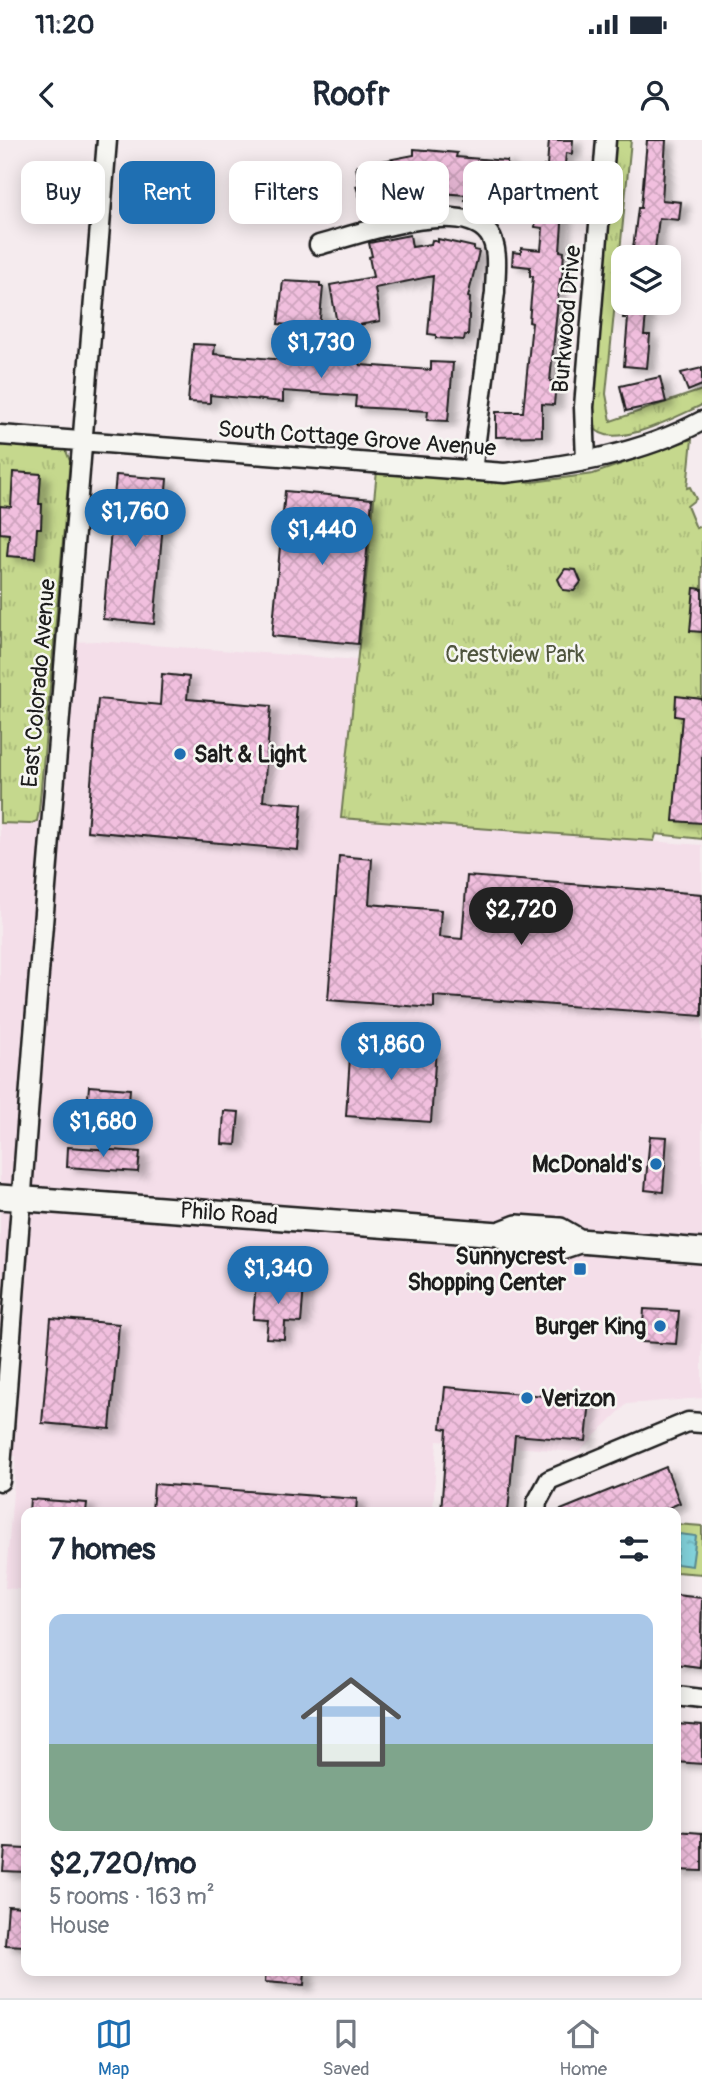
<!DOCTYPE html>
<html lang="en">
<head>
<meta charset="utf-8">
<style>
	:root { --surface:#fff; --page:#f6f6f7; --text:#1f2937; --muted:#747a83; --line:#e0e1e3; --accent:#1f6fb2 }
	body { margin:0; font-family:Pangolin,sans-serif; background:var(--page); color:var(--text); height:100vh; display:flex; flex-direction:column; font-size:26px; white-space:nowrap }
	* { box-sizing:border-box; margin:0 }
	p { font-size:23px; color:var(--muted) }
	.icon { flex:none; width:38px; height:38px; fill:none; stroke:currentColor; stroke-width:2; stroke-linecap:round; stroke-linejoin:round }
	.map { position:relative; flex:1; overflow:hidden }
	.panel { position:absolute; left:21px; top:1367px; width:660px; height:469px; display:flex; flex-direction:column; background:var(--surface); border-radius:14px; box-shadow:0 4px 18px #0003 }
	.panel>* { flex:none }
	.banner { position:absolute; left:21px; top:21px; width:662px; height:63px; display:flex; gap:14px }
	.controls { position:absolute; left:611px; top:105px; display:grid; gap:14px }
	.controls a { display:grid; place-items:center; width:70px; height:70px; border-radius:14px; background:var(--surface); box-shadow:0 4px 18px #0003; font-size:35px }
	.price { position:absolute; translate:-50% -60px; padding:0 16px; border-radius:24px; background:var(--accent); color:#fff; font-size:23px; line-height:46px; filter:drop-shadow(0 2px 4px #0008) }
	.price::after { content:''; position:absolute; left:50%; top:42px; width:21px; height:16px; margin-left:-10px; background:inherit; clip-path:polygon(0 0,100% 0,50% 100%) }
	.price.active { background:#222; color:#fff }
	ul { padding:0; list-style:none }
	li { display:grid; align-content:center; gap:14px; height:371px; padding:0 28px }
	li span { display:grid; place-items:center; height:217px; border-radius:14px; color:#555 }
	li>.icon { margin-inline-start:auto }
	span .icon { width:126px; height:126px; fill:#fffc; stroke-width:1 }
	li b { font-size:30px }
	h2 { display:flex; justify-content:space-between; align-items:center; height:84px; padding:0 28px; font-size:30px }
	.tag { padding:0 24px; border-radius:14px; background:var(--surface); box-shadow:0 4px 18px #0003; font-size:24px; line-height:63px }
	.tag.active { background:var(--accent); color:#fff }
	.status { display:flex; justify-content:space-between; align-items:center; height:49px; padding:0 35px; background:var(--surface); direction:ltr }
	.status svg { height:19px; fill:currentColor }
	header { display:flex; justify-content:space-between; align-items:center; height:91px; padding:0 28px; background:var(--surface); font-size:32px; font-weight:700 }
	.menu { display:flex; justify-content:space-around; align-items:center; height:98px; border-top:2px solid var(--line); background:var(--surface); font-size:19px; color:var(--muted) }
	.menu a { display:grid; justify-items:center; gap:4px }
	.menu .active { color:var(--accent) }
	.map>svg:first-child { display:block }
</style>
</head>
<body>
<div class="status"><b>11:20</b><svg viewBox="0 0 49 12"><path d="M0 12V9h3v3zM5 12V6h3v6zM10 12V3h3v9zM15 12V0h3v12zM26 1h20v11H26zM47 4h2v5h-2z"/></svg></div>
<header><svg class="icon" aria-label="back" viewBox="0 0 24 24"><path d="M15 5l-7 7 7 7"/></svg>Roofr<svg class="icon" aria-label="person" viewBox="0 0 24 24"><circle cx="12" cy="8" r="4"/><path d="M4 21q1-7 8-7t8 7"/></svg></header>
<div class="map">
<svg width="702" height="1858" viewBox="0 0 702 1858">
	<defs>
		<pattern id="grass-tufts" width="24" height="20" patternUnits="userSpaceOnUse" patternTransform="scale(1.75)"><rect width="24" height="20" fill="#c5d88d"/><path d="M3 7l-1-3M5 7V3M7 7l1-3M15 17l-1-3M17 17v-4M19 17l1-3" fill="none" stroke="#a9b979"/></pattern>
		<pattern id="water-ripples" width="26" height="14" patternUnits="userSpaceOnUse" patternTransform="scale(1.75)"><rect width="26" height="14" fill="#83d4dd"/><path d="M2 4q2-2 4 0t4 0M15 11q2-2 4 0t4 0" fill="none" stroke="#71b5bd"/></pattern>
		<pattern id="building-cross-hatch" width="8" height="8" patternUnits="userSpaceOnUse" patternTransform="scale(1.75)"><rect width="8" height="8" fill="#f1bfde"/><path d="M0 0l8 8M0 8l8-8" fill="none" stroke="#cea4be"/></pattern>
		<filter id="shadow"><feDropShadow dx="8" dy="4.5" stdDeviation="3.5" flood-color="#0004"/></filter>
	</defs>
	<rect width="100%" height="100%" fill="#f5ebee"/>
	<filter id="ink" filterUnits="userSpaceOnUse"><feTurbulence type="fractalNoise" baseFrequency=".0143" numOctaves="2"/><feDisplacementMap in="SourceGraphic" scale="14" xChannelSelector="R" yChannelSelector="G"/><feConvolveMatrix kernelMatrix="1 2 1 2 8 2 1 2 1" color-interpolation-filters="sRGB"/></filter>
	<g filter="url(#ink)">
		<path fill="#f4dee9" d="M97,501L358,520L341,678L702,705V1258L627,1264L578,1312L437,1301L433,1372H26V1450L5,1448L16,1316H0V680L46,503Z"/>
		<path fill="url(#grass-tufts)" stroke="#707a54" stroke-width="2" d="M612,0H631L606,254L611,281L702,250V265C681,274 609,314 593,286C591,283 591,279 590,275Z
			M692,299L687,348L690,347L696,359L687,366L696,388L702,385V699L656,694L654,701L341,678L377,331L533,342L593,334Z
			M0,302L60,307L66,311L70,321L39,671L37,681L30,684L0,683Z"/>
		<path fill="#c5d88d" stroke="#707a54" stroke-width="2" d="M676,1384L702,1386V1434L676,1432Z"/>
		<path fill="url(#water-ripples)" stroke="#5a8a90" stroke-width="2" d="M679,1394L696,1396L692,1426L676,1424Z"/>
		<path fill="url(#building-cross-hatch)" stroke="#1c1c1c" stroke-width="2" filter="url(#shadow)" d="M549,0H573L572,14L566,13L561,69L563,70L560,111L564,112L562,139H560L550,241H556L554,265L542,264V296L496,297V272H523L532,183L529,182L533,136H530V127L512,125L513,112L521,113V108L541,110L543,88L535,87L537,67L540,68L544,26H547Z
			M647,0H666L662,60L681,62L679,80L659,78L654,117H632L638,68H641Z
			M414,9L457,13L456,17L507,21V28H509L507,57H501V62L465,60L466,55L402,50L405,62L364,70L356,46L359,45L356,26L414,15Z
			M410,95L412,107L431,104L432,100L438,102V99L474,107V110L479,111L468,157L470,158L468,195H465L464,200L436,198V195L428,194L433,136L375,148L380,181L338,189L330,145L373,137L369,117L372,116L369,103Z
			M283,141L320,143V147H323L319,188L278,184Z
			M624,163H643L646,174L644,195H650L647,228L624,226L628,178H623Z
			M193,204L215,205L214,214L285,220V210L361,215L360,225L431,230V222L453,223L448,281L427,280L428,271L355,267L356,256L283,251V262L210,255V263L188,262Z
			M702,228V245L688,251L681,233Z
			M660,237L666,262L626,271L620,246Z
			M13,332L41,334L39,364H42L41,388H37L35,418L7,416L9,394L0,393V366L11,367Z
			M116,335L167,339L154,484L103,479Z
			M285,351L372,359L358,504L272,496Z
			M565,429L576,430L581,442L574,451L563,450L558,439Z
			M694,448L702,449V492L690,491Z
			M162,534L189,537L187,559L271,566L263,661L302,664L298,710L87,691L98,559L160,565Z
			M676,556L702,559V683L673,681L682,577L675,576Z
			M339,716L372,719L369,764L441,770L439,797L462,799L467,736L702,754V876L434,856V868L328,860Z
			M351,902L436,908L431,982L346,976Z
			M89,946L130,949L128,973L87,969Z
			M224,971L239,972L236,1005L222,1004Z
			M650,996L667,997L663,1052L645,1050Z
			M68,1007L140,1012L138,1032L67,1027Z
			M256,1142L304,1145L301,1183L285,1182L284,1199L266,1198L268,1180L253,1179Z
			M644,1169L679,1171L676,1204L642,1202Z
			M51,1178L119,1184L110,1289L42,1283Z
			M445,1247L590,1260L586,1301L515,1295L508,1372H441L447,1289L441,1288Z
			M666,1327L680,1363L658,1372H556Z
			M154,1344L357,1359L356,1372H152Z
			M30,1359L87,1363L86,1372H29Z
			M676,1455L702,1458L700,1527L676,1524Z
			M676,1584L702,1586V1624L676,1622Z
			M676,1691L702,1693V1731L676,1730Z
			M5,1708L26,1709V1732L3,1731Z
			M8,1766L26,1767V1806L5,1805Z
			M266,1830H305L304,1845L265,1842Z"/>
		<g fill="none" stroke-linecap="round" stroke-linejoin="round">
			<g stroke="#1c1c1c" stroke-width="23">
				<path id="minor" d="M319,105C355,95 462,56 489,94C500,109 495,135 495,152L472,331
					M0,295L505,333C573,325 641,314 702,281
					M586,321L584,267L606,0
					M0,1341L33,907L107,0
					M536,1372L537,1362L549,1340L688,1282L702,1283
					M676,1556L702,1559"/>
			</g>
			<g stroke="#1c1c1c" stroke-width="28">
				<path id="major" d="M0,1057L499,1094L517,1087L560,1090L579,1101
					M499,1094L513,1104L558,1108L579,1101L702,1111"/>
			</g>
			<use href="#minor" stroke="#f6f6f2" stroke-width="18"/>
			<use href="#major" stroke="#f6f6f2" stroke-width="23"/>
		</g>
	</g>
	<g fill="#1f6fb2" stroke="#f6f6f2" stroke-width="2.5">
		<circle cx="180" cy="614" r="7"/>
		<circle cx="656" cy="1024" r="7"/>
		<rect x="573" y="1122" width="14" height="14" rx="3.5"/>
		<circle cx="660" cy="1186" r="7"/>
		<circle cx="527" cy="1258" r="7"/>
	</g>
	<g text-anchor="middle" stroke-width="5" stroke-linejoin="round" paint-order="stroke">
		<g font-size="23" fill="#1c1c1c" stroke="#f6f6f2">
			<text transform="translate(566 179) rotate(-85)" y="8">Burkwood Drive</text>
			<text transform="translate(357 298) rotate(4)" y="8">South Cottage Grove Avenue</text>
			<text transform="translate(38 543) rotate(-85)" y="8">East Colorado Avenue</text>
			<text transform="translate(229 1073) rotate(4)" y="8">Philo Road</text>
		</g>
		<g font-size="23" fill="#4f543e" stroke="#f6f6f2">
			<text x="515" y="522">Crestview Park</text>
		</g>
		<g font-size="23" font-weight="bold" fill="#1c1c1c" stroke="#f6f6f2" text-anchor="end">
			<text x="194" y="622" text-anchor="start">Salt &amp; Light</text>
			<text x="642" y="1032">McDonald's</text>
			<text x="566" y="1124">Sunnycrest<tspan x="566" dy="26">Shopping Center</tspan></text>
			<text x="646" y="1194">Burger King</text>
			<text x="541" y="1266" text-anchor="start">Verizon</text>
		</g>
	</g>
</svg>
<div class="controls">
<a><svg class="icon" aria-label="layers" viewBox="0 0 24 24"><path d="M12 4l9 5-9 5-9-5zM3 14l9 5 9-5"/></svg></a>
</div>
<b class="price" style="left:321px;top:240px">$1,730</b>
<b class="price" style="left:135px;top:409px">$1,760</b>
<b class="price" style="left:322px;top:427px">$1,440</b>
<b class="price active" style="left:521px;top:807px">$2,720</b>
<b class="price" style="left:391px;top:942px">$1,860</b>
<b class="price" style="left:103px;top:1019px">$1,680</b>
<b class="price" style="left:278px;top:1166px">$1,340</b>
<div class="banner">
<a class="tag">Buy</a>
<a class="tag active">Rent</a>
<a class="tag">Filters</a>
<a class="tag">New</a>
<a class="tag">Apartment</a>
</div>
<section class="panel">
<h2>7 homes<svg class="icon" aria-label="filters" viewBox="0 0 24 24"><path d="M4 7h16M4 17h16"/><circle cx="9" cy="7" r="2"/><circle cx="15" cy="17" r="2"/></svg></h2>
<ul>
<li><span style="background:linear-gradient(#a9c7e8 60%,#7fa58c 0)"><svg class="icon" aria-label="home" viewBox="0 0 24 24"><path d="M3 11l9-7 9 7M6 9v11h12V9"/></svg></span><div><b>$2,720/mo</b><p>5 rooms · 163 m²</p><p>House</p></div></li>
</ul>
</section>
</div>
<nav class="menu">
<a class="active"><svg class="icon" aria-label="map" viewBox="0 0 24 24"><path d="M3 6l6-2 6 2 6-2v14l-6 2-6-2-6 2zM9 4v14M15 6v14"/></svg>Map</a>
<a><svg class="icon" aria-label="saved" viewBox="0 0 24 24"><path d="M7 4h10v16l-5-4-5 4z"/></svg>Saved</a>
<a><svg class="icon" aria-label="home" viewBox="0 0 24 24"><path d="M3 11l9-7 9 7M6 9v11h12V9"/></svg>Home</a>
</nav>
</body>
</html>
